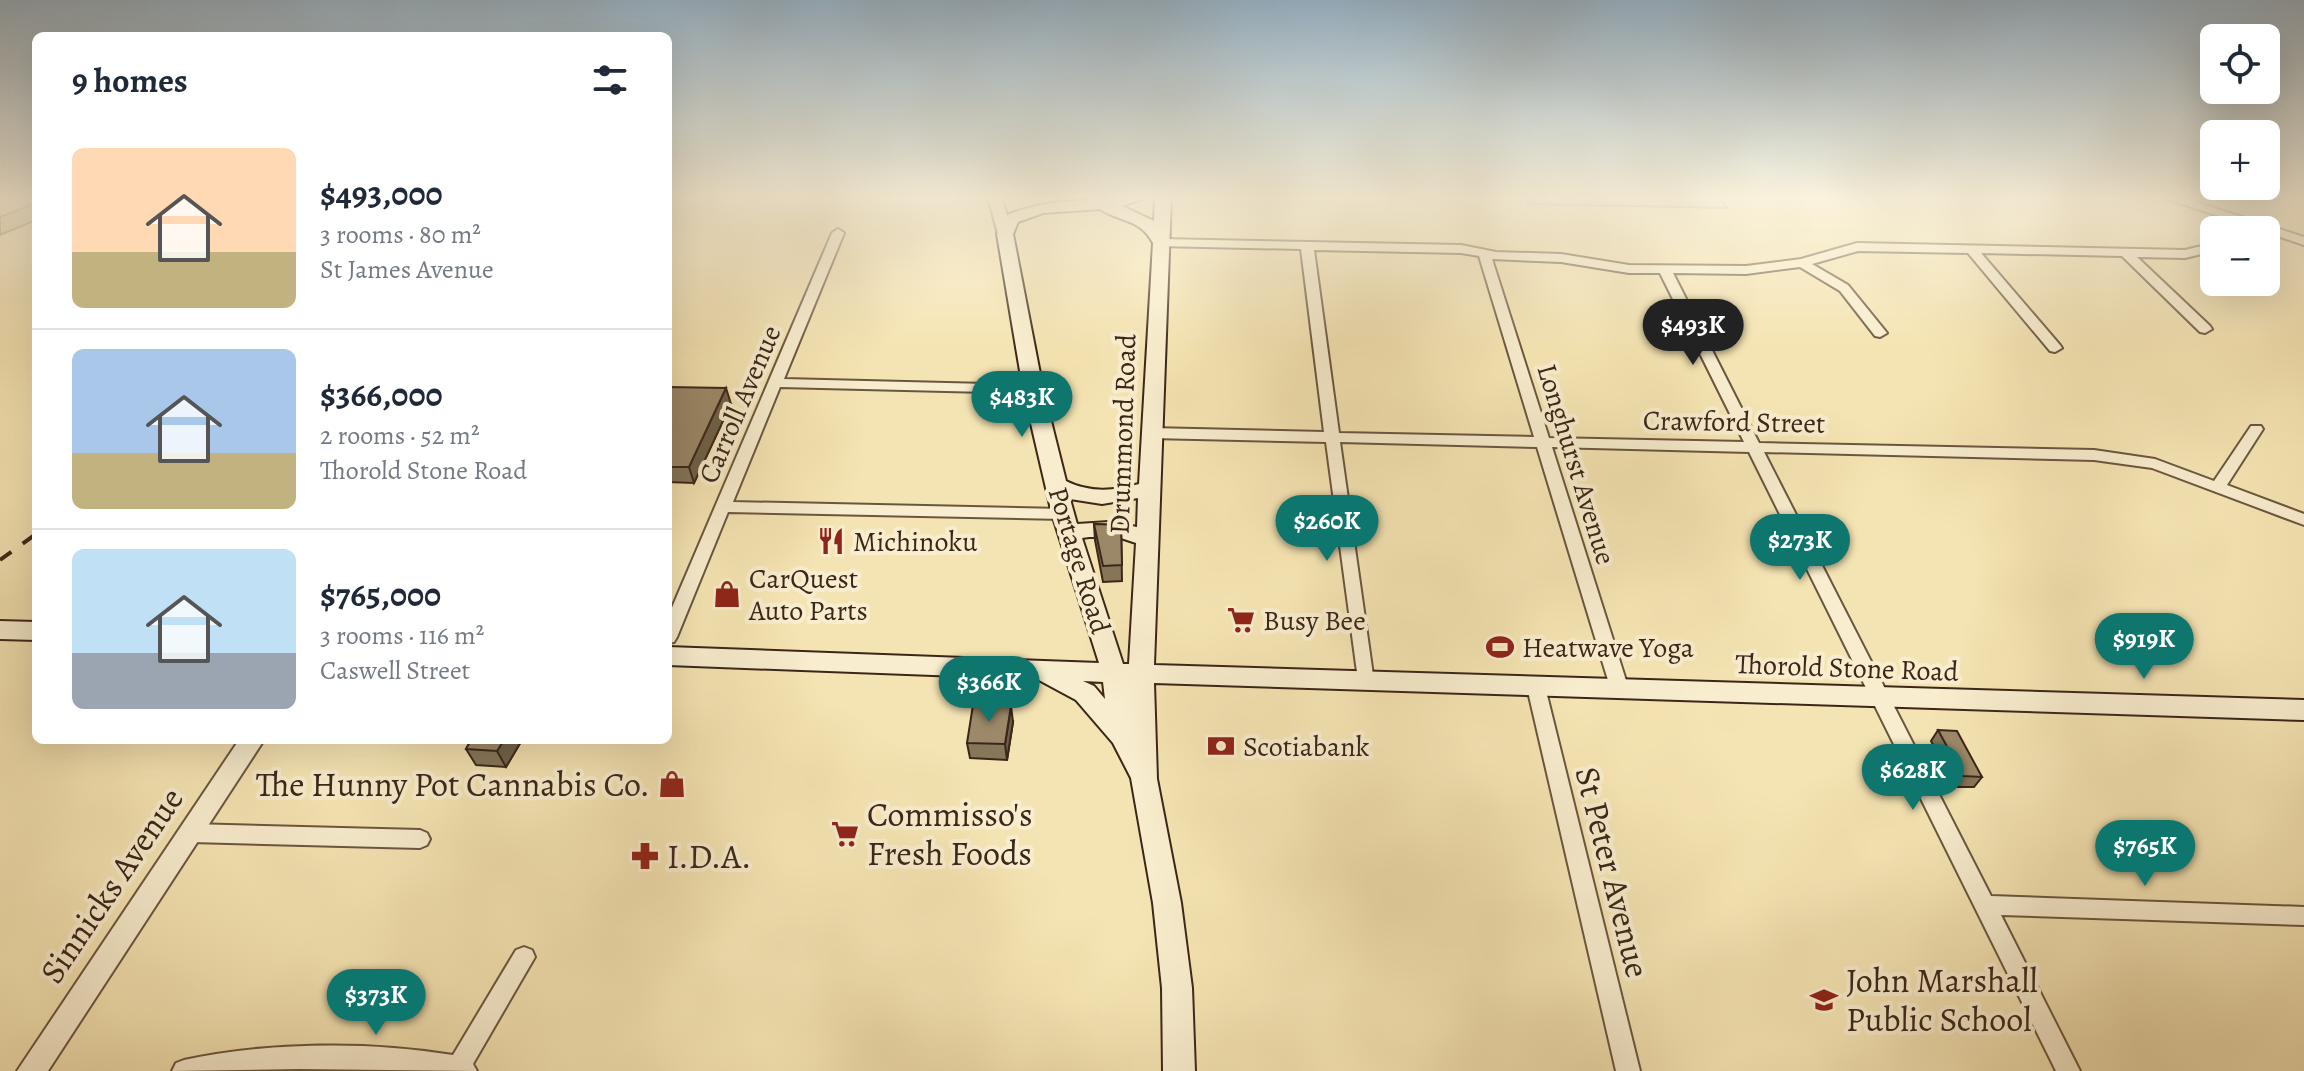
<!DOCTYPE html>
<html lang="en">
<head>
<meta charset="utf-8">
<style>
	:root { --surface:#fff; --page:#f6f6f7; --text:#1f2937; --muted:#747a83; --line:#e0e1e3; --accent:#0f766e }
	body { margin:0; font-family:Alegreya,serif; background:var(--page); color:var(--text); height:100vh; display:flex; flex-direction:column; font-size:30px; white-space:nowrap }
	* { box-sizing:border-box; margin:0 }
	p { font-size:26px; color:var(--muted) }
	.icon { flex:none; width:44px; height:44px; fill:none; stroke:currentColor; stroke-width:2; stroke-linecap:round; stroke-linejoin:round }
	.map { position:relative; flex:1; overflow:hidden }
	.drawer { position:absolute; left:32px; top:32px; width:640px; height:712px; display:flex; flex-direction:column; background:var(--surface); border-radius:12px; box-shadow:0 8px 32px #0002 }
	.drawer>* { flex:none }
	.fabs { position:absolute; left:2200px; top:24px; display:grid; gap:16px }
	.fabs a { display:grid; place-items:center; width:80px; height:80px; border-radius:12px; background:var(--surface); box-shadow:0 8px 32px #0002; font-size:40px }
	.price { position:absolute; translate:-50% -68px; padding:0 18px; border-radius:28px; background:var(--accent); color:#fff; font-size:26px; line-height:52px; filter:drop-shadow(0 2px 4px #0008) }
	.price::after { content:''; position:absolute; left:50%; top:48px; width:24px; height:18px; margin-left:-12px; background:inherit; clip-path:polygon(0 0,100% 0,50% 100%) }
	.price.on { background:#222; color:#fff }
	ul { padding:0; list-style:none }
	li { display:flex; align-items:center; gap:24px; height:200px; padding:0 40px }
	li+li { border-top:2px solid var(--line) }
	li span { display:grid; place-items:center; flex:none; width:224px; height:160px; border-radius:12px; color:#555 }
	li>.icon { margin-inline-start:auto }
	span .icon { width:96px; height:96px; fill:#fffc; stroke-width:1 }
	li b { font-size:34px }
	h2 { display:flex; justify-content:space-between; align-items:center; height:96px; padding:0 40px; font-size:34px }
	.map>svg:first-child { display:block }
</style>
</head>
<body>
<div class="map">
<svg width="2304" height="1071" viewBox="0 0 2304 1071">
	<rect width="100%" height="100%" fill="#f5e4b3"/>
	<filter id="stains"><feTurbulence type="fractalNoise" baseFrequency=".0025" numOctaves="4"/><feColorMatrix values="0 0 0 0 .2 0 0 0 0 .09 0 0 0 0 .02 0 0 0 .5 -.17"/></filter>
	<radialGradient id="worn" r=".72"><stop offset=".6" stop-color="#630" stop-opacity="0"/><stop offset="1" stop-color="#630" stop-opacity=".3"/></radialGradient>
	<path fill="#d5c499" stroke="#887558" stroke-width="2" d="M1526,197H1720L1727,208L1528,204Z
		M36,203V220L0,235V217Z"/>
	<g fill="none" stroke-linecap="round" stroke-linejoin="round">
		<g stroke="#6a563f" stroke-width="4">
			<path id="minor" d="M2162,197H2180L2304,237V245Z
				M838,229L844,233L784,379L1033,385L1040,389L1033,393L780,387L733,502L1063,509L1071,514L1063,519L728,512L677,637L674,642L668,643V617L832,233Z
				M1161,239L1461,245L1496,252L1561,254L1629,265L1746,266L1801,259L1857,243L2185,250L2214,243V251L2185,258L2137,257L2210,326L2212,329L2205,333L2200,332L2122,256L1981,253L2060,345L2062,348L2055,352L2050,351L1968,253L1858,251L1812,264L1848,285L1887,333L1880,337L1875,336L1840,291L1800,267L1746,274L1673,273L1759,443L2094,450L2155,459L2214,481L2251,426H2261L2263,429L2227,485L2304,514V525L2152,468L2094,460L1764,452L1991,896L2304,907V925L2001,915L2080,1071H2056L1749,452L1552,447L1629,690L1626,695L1620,697L1614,695L1611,690L1537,447L1340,442L1374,682L1371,687L1365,689L1359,687L1326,442L1151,438L1144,433L1151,428L1324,432L1301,249L1157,246L1155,243ZM1314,250L1461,253L1479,256L1534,437L1339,433ZM1492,259L1561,262L1629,273H1660L1744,442L1549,438Z
				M1536,680L1542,682L1545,687L1640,1071H1616L1527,687L1530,682Z
				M191,824L420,830L427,833L430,839L427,845L420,848L191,842L184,839L181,833L184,827Z
				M524,947L532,950L535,957L473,1064L477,1071L300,1069L172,1071L176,1063L184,1060C267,1042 369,1041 453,1055L516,950Z"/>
		</g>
		<g stroke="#6a563f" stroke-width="4">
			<path id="tertiary" d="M988,197H1002L1012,234L1010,237L1005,238L998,234Z
				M239,740H264L48,1071H17Z"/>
		</g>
		<g stroke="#3b2618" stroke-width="4">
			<path id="secondary" d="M1120,197H1148L1122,206L1154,221L1155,197H1171L1154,665L2304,700V720L1154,683L1157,779L1181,903L1192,988L1195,1071H1163L1162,988L1153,903L1131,778L1113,743L1076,700L1037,679L668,665V647L1099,663L1052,514L1023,389L997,234L1005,216C1043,199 1080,202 1120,197ZM1100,209C1119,222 1140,218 1153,243L1139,484C1114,491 1090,493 1066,481L1043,389L1013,234L1018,222L1043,213ZM1138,498L1137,527L1109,522L1077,524L1070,499L1102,504ZM1089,537H1118L1136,543L1129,664H1123L1082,538ZM1083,681L1103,682L1105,699L1094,686Z
				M0,621L36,622V640L0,639Z"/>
		</g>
		<use href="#minor" fill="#f8edce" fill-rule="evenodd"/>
		<use href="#tertiary" fill="#f8edce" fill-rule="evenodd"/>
		<use href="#secondary" fill="#f8edce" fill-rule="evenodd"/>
		<path stroke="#3b2618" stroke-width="4" stroke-dasharray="14 14" stroke-linecap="butt" d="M0,560L36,534"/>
	</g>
	<path fill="#86765a" stroke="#3b2618" stroke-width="2" d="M668,387L731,404L694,483L668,482Z
		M1094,524L1121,525L1122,581L1103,582L1095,540Z
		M1013,722L1007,760L970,758L967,743Z
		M1938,730L1982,777L1974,787H1956L1931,741Z
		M471,740H522L506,767L476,765L466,749Z"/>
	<path fill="#6d604a" stroke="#3b2618" stroke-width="2" d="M726,388L731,404L694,483L689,467Z
		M1011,706L1013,722L1007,760L1005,744Z
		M504,740H522L506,767L497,751Z"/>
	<path fill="#9c8969" stroke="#3b2618" stroke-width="2" d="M668,387L726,388L689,467H668Z
		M1094,524L1121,525L1122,565L1103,566Z
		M973,705L1011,706L1005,744L967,743Z
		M1938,730L1957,731L1982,777L1963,776Z
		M471,740H504L497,751L466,749Z"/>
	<linearGradient id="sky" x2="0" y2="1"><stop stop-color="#94adbe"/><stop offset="0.57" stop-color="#faf3dd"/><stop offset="1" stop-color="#faf3dd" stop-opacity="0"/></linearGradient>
	<rect width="2304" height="347" fill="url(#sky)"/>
	<defs>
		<g id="restaurant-bare" transform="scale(2.16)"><path d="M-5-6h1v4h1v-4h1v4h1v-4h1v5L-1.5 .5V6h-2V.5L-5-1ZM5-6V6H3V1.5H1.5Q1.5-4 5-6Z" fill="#8f2418" stroke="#f8edce" stroke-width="2.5" paint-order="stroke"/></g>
		<g id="shop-bare" transform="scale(2.16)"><path d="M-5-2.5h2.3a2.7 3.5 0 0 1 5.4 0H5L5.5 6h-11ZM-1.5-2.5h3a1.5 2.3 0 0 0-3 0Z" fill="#8f2418" stroke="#f8edce" stroke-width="2.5" paint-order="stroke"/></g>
		<g id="supermarket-bare" transform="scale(2.16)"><path d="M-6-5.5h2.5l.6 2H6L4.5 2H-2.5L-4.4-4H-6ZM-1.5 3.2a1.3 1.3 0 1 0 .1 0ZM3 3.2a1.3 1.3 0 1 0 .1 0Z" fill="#8f2418" stroke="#f8edce" stroke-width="2.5" paint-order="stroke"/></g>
		<g id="stadium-bare" transform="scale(2.16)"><path d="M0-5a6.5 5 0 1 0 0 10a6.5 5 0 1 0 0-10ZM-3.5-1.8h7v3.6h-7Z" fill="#8f2418" stroke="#f8edce" stroke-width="2.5" paint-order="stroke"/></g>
		<g id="bank-bare" transform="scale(2.16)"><path d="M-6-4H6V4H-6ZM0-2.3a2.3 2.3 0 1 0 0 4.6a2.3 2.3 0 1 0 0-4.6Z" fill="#8f2418" stroke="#f8edce" stroke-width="2.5" paint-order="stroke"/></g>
		<g id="pharmacy-bare" transform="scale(2.16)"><path d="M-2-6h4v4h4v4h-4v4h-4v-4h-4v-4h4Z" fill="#8f2418" stroke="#f8edce" stroke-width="2.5" paint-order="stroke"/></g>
		<g id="school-bare" transform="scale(2.16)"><path d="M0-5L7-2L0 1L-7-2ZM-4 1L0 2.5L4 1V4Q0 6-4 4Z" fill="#8f2418" stroke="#f8edce" stroke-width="2.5" paint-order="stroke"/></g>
	</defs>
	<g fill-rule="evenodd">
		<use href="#restaurant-bare" x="831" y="541"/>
		<use href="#shop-bare" x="727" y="594"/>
		<use href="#supermarket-bare" x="1241" y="620"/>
		<use href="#stadium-bare" x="1500" y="647"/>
		<use href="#bank-bare" x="1221" y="746"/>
		<use href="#shop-bare" x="672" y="784"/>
		<use href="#supermarket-bare" x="845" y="834"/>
		<use href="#pharmacy-bare" x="645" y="856"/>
		<use href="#school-bare" x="1824" y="1000"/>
	</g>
	<g text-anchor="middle" stroke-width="8" stroke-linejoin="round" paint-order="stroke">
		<g font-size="28" fill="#3b2618" stroke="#f8edce">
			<text transform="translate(739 404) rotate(-67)" y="10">Carroll Avenue</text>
			<text transform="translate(1734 421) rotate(1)" y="10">Crawford Street</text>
			<text transform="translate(1122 434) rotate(-88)" y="10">Drummond Road</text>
			<text transform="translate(1577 464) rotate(73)" y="10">Longhurst Avenue</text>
			<text transform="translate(1080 560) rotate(73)" y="10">Portage Road</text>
			<text transform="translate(1847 667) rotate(2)" y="10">Thorold Stone Road</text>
		</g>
		<g font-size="28" fill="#3b2618" stroke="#f8edce" text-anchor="start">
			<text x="853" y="551">Michinoku</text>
			<text x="749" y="588">CarQuest<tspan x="749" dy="32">Auto Parts</tspan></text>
			<text x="1263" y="630">Busy Bee</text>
			<text x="1522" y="657">Heatwave Yoga</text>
			<text x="1243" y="756">Scotiabank</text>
		</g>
		<g font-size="34" fill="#3b2618" stroke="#f8edce" text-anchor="start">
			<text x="650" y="796" text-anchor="end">The Hunny Pot Cannabis Co.</text>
			<text x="867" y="826">Commisso's<tspan x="867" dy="39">Fresh Foods</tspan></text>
			<text x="667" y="868">I.D.A.</text>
			<text x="1846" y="992">John Marshall<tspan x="1846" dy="39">Public School</tspan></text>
		</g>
		<g font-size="34" fill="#3b2618" stroke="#f8edce">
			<text transform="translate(1613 872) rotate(76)" y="12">St Peter Avenue</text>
			<text transform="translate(111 885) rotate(-56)" y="12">Sinnicks Avenue</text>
		</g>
	</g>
	<rect width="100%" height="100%" filter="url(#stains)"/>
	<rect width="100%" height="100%" fill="url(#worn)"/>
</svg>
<div class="fabs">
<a><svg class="icon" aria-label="locate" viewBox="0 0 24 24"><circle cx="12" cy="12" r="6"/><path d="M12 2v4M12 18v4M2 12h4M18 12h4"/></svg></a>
<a>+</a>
<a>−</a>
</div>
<b class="price on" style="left:1693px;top:367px">$493K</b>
<b class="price" style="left:1022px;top:439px">$483K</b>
<b class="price" style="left:1327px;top:563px">$260K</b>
<b class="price" style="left:1800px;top:582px">$273K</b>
<b class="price" style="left:2144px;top:681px">$919K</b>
<b class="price" style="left:989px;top:724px">$366K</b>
<b class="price" style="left:1913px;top:812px">$628K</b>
<b class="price" style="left:2145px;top:888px">$765K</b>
<b class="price" style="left:376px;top:1037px">$373K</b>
<section class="drawer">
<h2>9 homes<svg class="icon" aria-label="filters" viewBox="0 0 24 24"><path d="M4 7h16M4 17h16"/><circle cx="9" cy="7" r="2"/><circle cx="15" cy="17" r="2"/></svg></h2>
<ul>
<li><span style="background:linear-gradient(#ffd9b3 65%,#c2b280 0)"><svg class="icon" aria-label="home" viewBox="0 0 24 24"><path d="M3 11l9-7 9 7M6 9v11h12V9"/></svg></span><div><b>$493,000</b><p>3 rooms · 80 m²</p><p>St James Avenue</p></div></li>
<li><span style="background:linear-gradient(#a9c7e8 65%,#c2b280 0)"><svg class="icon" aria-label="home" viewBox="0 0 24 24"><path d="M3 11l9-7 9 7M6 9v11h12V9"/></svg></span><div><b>$366,000</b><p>2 rooms · 52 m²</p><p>Thorold Stone Road</p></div></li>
<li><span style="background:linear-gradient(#bfe0f5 65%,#9aa5b1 0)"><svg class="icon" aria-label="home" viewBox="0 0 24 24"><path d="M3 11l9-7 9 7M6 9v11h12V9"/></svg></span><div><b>$765,000</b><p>3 rooms · 116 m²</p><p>Caswell Street</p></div></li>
</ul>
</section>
</div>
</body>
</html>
